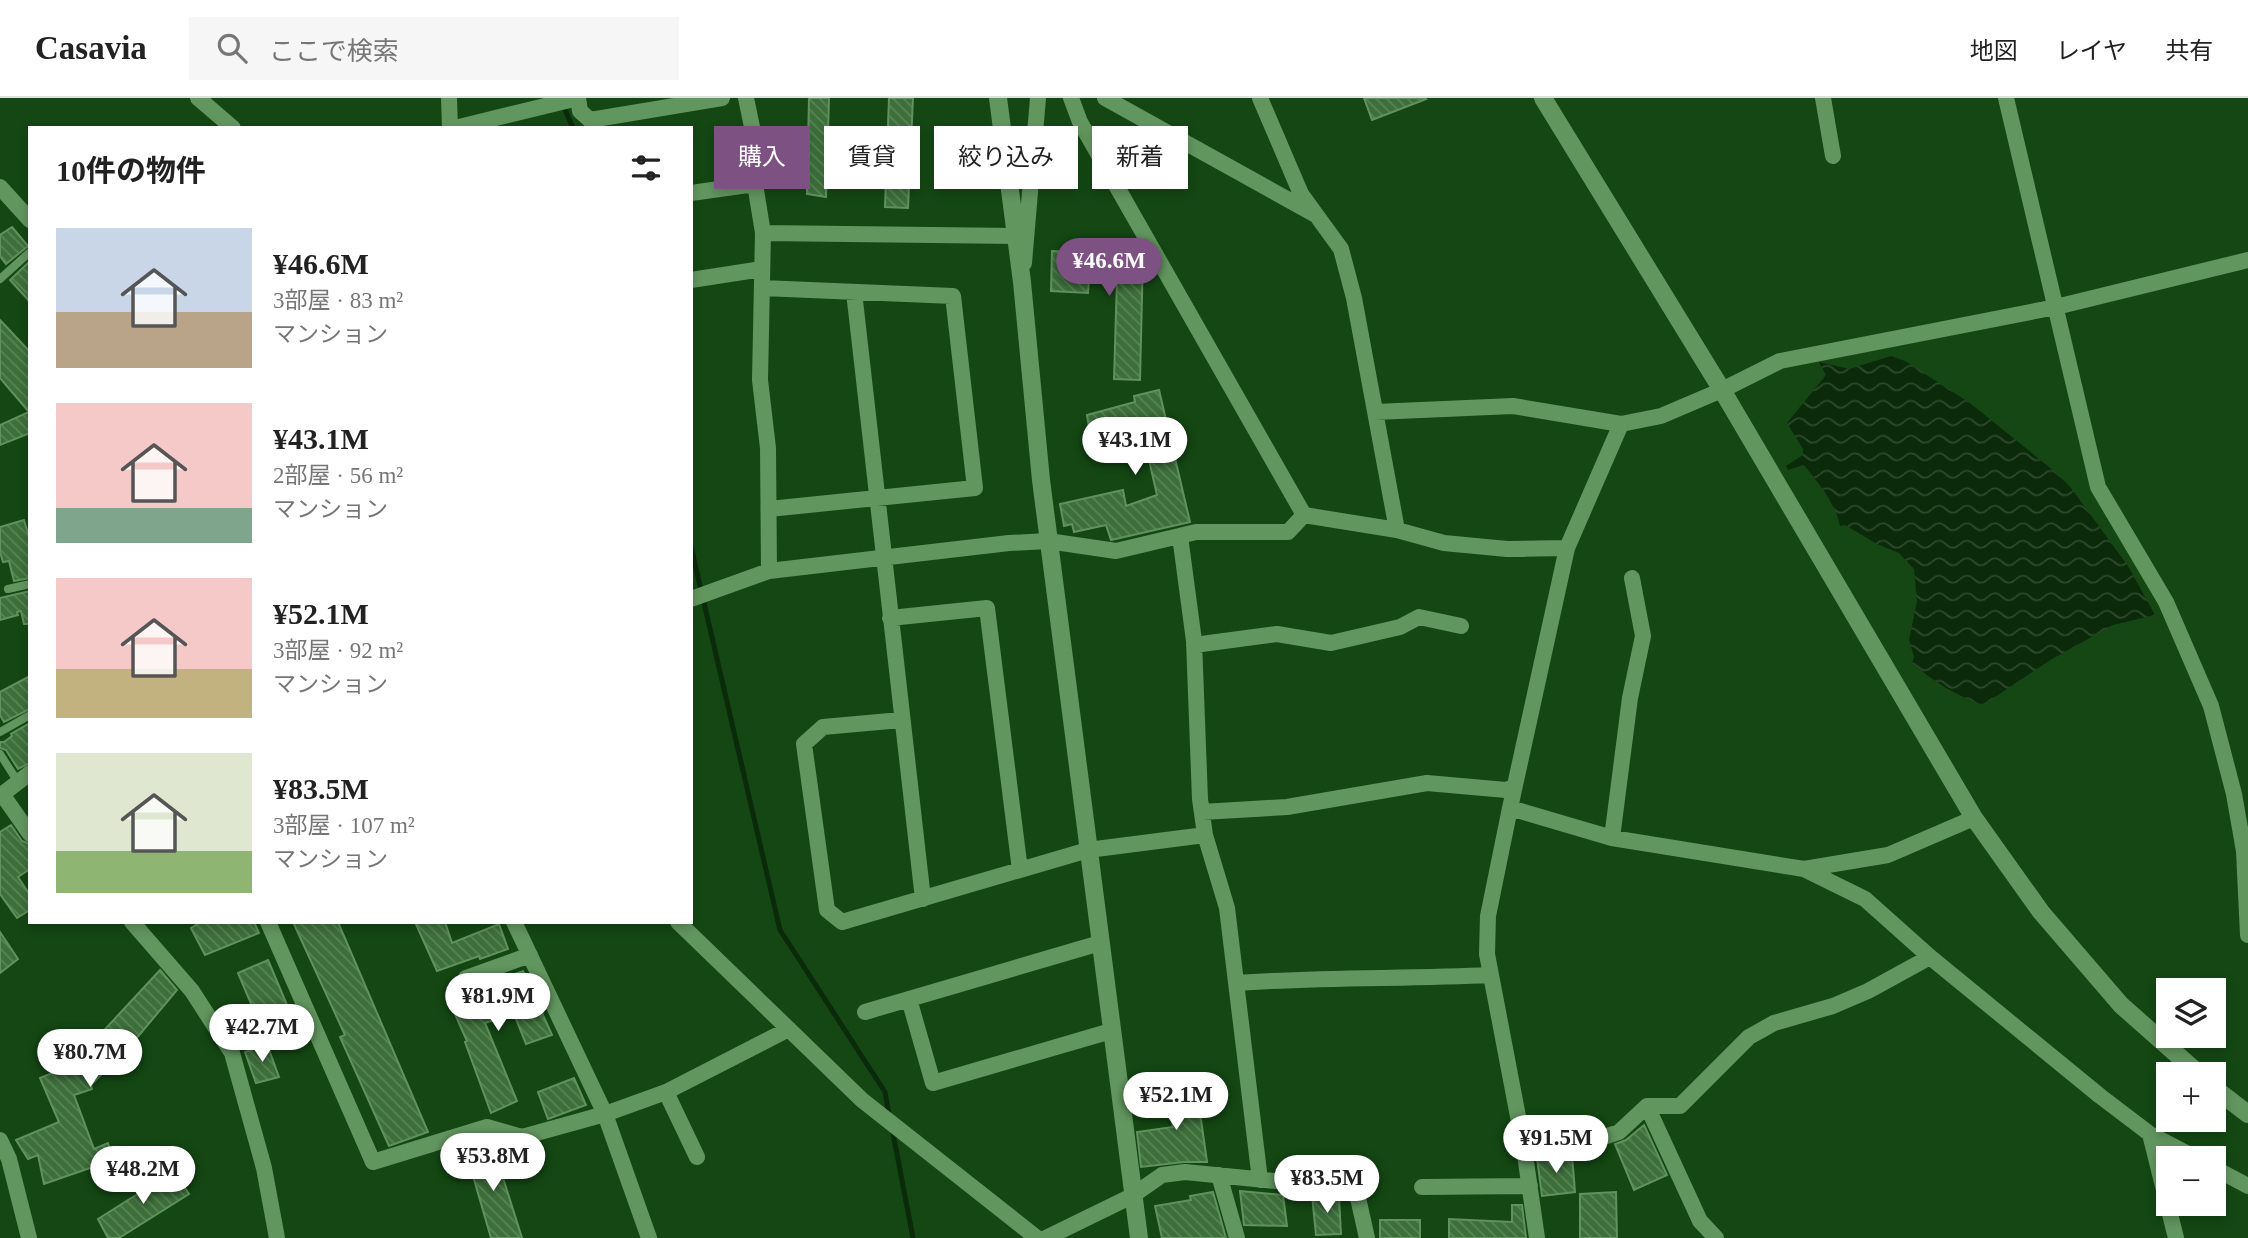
<!DOCTYPE html>
<html lang="ja">
<head>
<meta charset="utf-8">
<style>
	:root { --surface:#fff; --page:#f6f6f6; --text:#222; --muted:#767676; --line:#e0e0e0; --accent:#7d5283 }
	body { margin:0; font-family:"Times New Roman","Noto Sans JP",serif; background:var(--page); color:var(--text); height:100vh; display:flex; flex-direction:column; font-size:26px; white-space:nowrap }
	* { box-sizing:border-box; margin:0 }
	p { font-size:23px; color:var(--muted) }
	.icon { flex:none; width:38px; height:38px; fill:none; stroke:currentColor; stroke-width:2; stroke-linecap:round; stroke-linejoin:round }
	.map { position:relative; flex:1; overflow:hidden }
	.details { position:absolute; left:28px; top:28px; width:665px; height:798px; display:flex; flex-direction:column; background:var(--surface); border-radius:0px; box-shadow:0 4px 10px #0003 }
	.details>* { flex:none }
	.hud { position:absolute; left:714px; top:28px; width:665px; height:63px; display:flex; gap:14px }
	.buttons { position:absolute; left:2156px; top:880px; display:grid; gap:14px }
	.buttons a { display:grid; place-items:center; width:70px; height:70px; border-radius:0px; background:var(--surface); box-shadow:0 4px 10px #0003; font-size:35px }
	.price { position:absolute; translate:-50% -60px; padding:0 16px; border-radius:24px; background:#fff; color:#222; font-size:23px; line-height:46px; filter:drop-shadow(0 2px 4px #0008) }
	.price::after { content:''; position:absolute; left:50%; top:42px; width:21px; height:16px; margin-left:-10px; background:inherit; clip-path:polygon(0 0,100% 0,50% 100%) }
	.price.active { background:var(--accent); color:#fff }
	ul { padding:0; list-style:none }
	li { display:flex; align-items:center; gap:21px; height:175px; padding:0 28px }
	li span { display:grid; place-items:center; flex:none; width:196px; height:140px; border-radius:0px; color:#555 }
	li>.icon { margin-inline-start:auto }
	span .icon { width:84px; height:84px; fill:#fffc; stroke-width:1 }
	li b { font-size:30px }
	h2 { display:flex; justify-content:space-between; align-items:center; height:84px; padding:0 28px; font-size:30px }
	.tag { padding:0 24px; border-radius:0px; background:var(--surface); box-shadow:0 4px 10px #0003; font-size:24px; line-height:63px }
	.tag.active { background:var(--accent); color:#fff }
	header { display:flex; align-items:center; gap:42px; box-sizing:border-box; height:98px; padding:0 35px; background:var(--surface); border-bottom:2px solid var(--line) }
	header strong { font-size:33px }
	nav { display:flex; gap:38px; margin-inline-start:auto; font-size:24px }
	.search { width:490px; height:63px; background:var(--page); display:flex; align-items:center; gap:18px; box-sizing:border-box; padding:0 24px; border-radius:0px; color:var(--muted); font-size:26px }
	.map>svg:first-child { display:block }
</style>
</head>
<body>
<header>
<strong>Casavia</strong>
<div class="search"><svg class="icon" aria-label="search" viewBox="0 0 24 24"><circle cx="10" cy="10" r="6"/><path d="M15 15l6 6"/></svg>ここで検索</div>
<nav><a>地図</a><a>レイヤ</a><a>共有</a></nav>
</header>
<div class="map">
<svg width="2248" height="1140" viewBox="0 0 2248 1140">
	<defs>
		<pattern id="water-waves" width="16" height="10" patternUnits="userSpaceOnUse" patternTransform="scale(1.75)"><rect width="16" height="10" fill="#0b2a0a"/><path d="M0 5q4-4 8 0t8 0" fill="none" stroke="#2e492d"/></pattern>
		<pattern id="building-back-hatch" width="6" height="6" patternUnits="userSpaceOnUse" patternTransform="scale(1.75)"><rect width="6" height="6" fill="#3d6f3b"/><path d="M-1 5l2 2M0 0l6 6M5-1l2 2" fill="none" stroke="#588456"/></pattern>
	</defs>
	<rect width="100%" height="100%" fill="#144714"/>
	<path fill="url(#water-waves)" d="M1891,258L1905,263L1970,305L2054,373L2071,390L2128,468L2155,517L2113,527L2052,561L1983,607C1955,597 1934,584 1912,565L1914,559L1909,542L1917,503L1914,471L1899,455L1877,446L1845,427L1840,428C1835,404 1819,386 1804,367L1788,372L1786,368L1803,357V351L1787,325L1826,277L1819,264L1849,271Z"/>
	<g fill="none" stroke-linecap="round" stroke-linejoin="round">
		<path stroke="#0b2a0a" stroke-width="5" d="M563,7L573,30
			M691,449L780,832L885,994L889,1017
			M892,1030L913,1140"/>
	</g>
	<path fill="url(#building-back-hatch)" stroke="#5f925c" stroke-width="2" d="M809,0H829L826,99L807,96Z
		M889,0H913L908,110L885,109Z
		M1364,0H1425L1426,1L1372,22Z
		M12,129L28,148L6,166L0,158V137Z
		M1052,153L1143,157L1140,282L1114,281L1117,181L1089,180L1088,195L1051,193Z
		M30,163V204L10,182Z
		M0,222L30,254V335L0,347V327L29,314L0,280Z
		M1159,292L1190,424L1111,442L1106,427L1074,434L1072,426L1064,428L1060,406L1123,392L1126,408L1157,397L1141,327L1119,333L1118,329L1090,336L1087,317L1135,304L1134,298Z
		M24,422L30,442V480L14,483L9,463L3,464L0,454V429Z
		M30,493V526H24L21,513L17,514L18,517L0,522V500Z
		M30,578V611L4,624L0,617V594Z
		M30,625V665L18,671L6,652L0,650V644H4L12,638L11,636Z
		M11,727L22,743L30,746V771L18,779L30,797V812L17,820L0,796V734Z
		M201,824H254L259,835L205,857L191,830Z
		M293,824H338L428,1034L389,1048L340,939L345,937Z
		M415,824H445L452,845L499,826L508,851L480,861L479,858L437,873Z
		M0,834L18,861L0,875Z
		M268,862L290,914L260,927L238,875Z
		M160,872L177,892L135,942L91,987L92,991L74,997L94,1051L108,1045L113,1062L44,1086L38,1057L28,1061L16,1042L59,1024L40,980L89,960L83,955Z
		M523,873L552,937L526,946L514,916L485,925L517,1003L491,1015L465,944L467,943L449,903L470,894L474,903L505,890L501,881Z
		M267,946L279,979L256,985L245,954Z
		M574,980L586,1007L548,1021L538,994Z
		M1196,986L1207,1064H1184L1141,1069L1137,1034L1173,1029L1167,989Z
		M1644,1027L1667,1077L1634,1092L1615,1046L1626,1042Z
		M492,1045L522,1140H491L466,1054Z
		M1572,1057L1575,1094L1542,1098L1537,1060Z
		M174,1073L189,1096L119,1140H108L98,1121Z
		M1240,1093L1283,1097L1287,1128L1244,1127Z
		M1213,1094L1226,1140H1162L1155,1108L1191,1102L1190,1098Z
		M1616,1094L1617,1140H1580V1096Z
		M1312,1097L1339,1100L1341,1136L1316,1137Z
		M1512,1107H1522L1526,1140H1449V1121L1512,1124Z
		M1380,1122H1420V1140H1380Z"/>
	<g fill="none" stroke-linecap="round" stroke-linejoin="round">
		<path stroke="#62965f" stroke-width="8" d="M0,181L30,154
			M8,491L30,486
			M0,634L30,617
			M0,656L18,684"/>
		<path stroke="#62965f" stroke-width="16" d="M198,0L233,30
			M449,0L450,30
			M578,0L580,13L590,22L722,0
			M746,0L758,58L755,86L763,135L760,282L768,350L769,473
			M1071,0L1080,24L1304,417L1397,432L1444,445L1507,451L1567,450
			M1105,0L1314,116
			M1260,0L1301,96L1341,151L1354,200L1397,432
			M1823,0L1833,58
			M2006,0L2098,389L2166,504L2211,608L2234,696L2244,753L2248,837
			M455,30L578,0
			M0,89L30,122
			M691,95L755,86
			M763,135L1016,138
			M1024,165L1038,0
			M691,182L762,171
			M762,190L953,198L975,390L769,411
			M854,194L923,801
			M1375,314L1513,308L1621,326
			M1180,438L1194,543L1200,701L1205,737L1227,810L1260,1082
			M691,501L769,473L1009,445L1048,443L1116,453L1196,434H1288L1304,417
			M890,520L987,510L1020,772
			M1194,547L1277,536L1331,545L1400,529L1419,519L1461,528
			M901,622L823,629L804,646L827,812L842,824L1088,752L1205,737
			M2,696L30,736
			M0,698L30,675
			M1510,710L1612,740L1804,771L1865,801L1930,859L2100,998L2150,1036L2196,1060
			M1202,714L1287,709L1427,685L1506,692L1514,689
			M1612,740L1630,600L1643,538L1632,480
			M1804,771L1888,757L1974,720
			M132,824L192,893L232,955L264,1070L277,1140
			M268,824L373,1064L487,1029L522,1039L605,1016L666,994L789,931
			M514,824L605,1016L649,1140
			M678,824L862,1002L1037,1140
			M466,880L530,857
			M1236,885C1321,879 1406,881 1491,877
			M909,901L933,985L1111,933
			M865,914L1100,845
			M666,994L697,1059
			M1647,1008L1700,1123L1716,1140
			M2150,1036L2176,1140
			M0,1042L9,1061L29,1140
			M1524,1050L1583,1046L1619,1034L1647,1008H1680L1749,939L1774,925L1833,908L1868,893L1930,859
			M2214,1070L2248,1088
			M1219,1077L1237,1140
			M1422,1089L1530,1088
			M1046,1140L1132,1098L1162,1077L1185,1074L1356,1091L1367,1140
			M1537,1140L1524,1050L1487,856L1488,818L1510,710L1567,450L1621,326L1661,318L1722,292L1780,263L2056,209L2248,162"/>
		<path stroke="#62965f" stroke-width="18" d="M998,0L1022,184L1041,382L1139,1140
			M1543,0L1722,292L1974,720L2041,814L2121,907L2199,976
			M2214,990L2248,1016"/>
	</g>
</svg>
<div class="buttons">
<a><svg class="icon" aria-label="layers" viewBox="0 0 24 24"><path d="M12 4l9 5-9 5-9-5zM3 14l9 5 9-5"/></svg></a>
<a>+</a>
<a>−</a>
</div>
<b class="price active" style="left:1109px;top:200px">¥46.6M</b>
<b class="price" style="left:1135px;top:379px">¥43.1M</b>
<b class="price" style="left:498px;top:935px">¥81.9M</b>
<b class="price" style="left:262px;top:966px">¥42.7M</b>
<b class="price" style="left:90px;top:991px">¥80.7M</b>
<b class="price" style="left:1176px;top:1034px">¥52.1M</b>
<b class="price" style="left:1556px;top:1077px">¥91.5M</b>
<b class="price" style="left:493px;top:1095px">¥53.8M</b>
<b class="price" style="left:143px;top:1108px">¥48.2M</b>
<b class="price" style="left:1327px;top:1117px">¥83.5M</b>
<div class="hud">
<a class="tag active">購入</a>
<a class="tag">賃貸</a>
<a class="tag">絞り込み</a>
<a class="tag">新着</a>
</div>
<section class="details">
<h2>10件の物件<svg class="icon" aria-label="filters" viewBox="0 0 24 24"><path d="M4 7h16M4 17h16"/><circle cx="9" cy="7" r="2"/><circle cx="15" cy="17" r="2"/></svg></h2>
<ul>
<li><span style="background:linear-gradient(#c9d6e8 60%,#b9a48a 0)"><svg class="icon" aria-label="home" viewBox="0 0 24 24"><path d="M3 11l9-7 9 7M6 9v11h12V9"/></svg></span><div><b>¥46.6M</b><p>3部屋 · 83 m²</p><p>マンション</p></div></li>
<li><span style="background:linear-gradient(#f6c9c9 75%,#7fa58c 0)"><svg class="icon" aria-label="home" viewBox="0 0 24 24"><path d="M3 11l9-7 9 7M6 9v11h12V9"/></svg></span><div><b>¥43.1M</b><p>2部屋 · 56 m²</p><p>マンション</p></div></li>
<li><span style="background:linear-gradient(#f6c9c9 65%,#c2b280 0)"><svg class="icon" aria-label="home" viewBox="0 0 24 24"><path d="M3 11l9-7 9 7M6 9v11h12V9"/></svg></span><div><b>¥52.1M</b><p>3部屋 · 92 m²</p><p>マンション</p></div></li>
<li><span style="background:linear-gradient(#dfe7d0 70%,#8fb573 0)"><svg class="icon" aria-label="home" viewBox="0 0 24 24"><path d="M3 11l9-7 9 7M6 9v11h12V9"/></svg></span><div><b>¥83.5M</b><p>3部屋 · 107 m²</p><p>マンション</p></div></li>
</ul>
</section>
</div>
</body>
</html>
